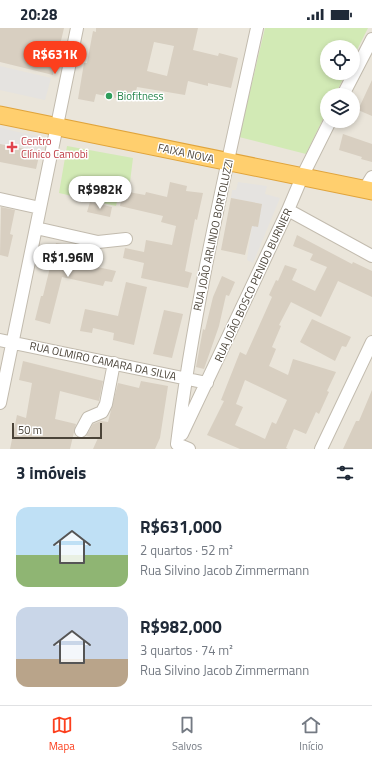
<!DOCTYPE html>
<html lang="pt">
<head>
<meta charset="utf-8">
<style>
	:root { --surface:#fff; --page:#f6f6f7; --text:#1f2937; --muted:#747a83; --line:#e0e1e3; --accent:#fc3f1d }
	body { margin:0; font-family:"Titillium Web",sans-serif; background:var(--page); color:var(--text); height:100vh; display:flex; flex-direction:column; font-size:15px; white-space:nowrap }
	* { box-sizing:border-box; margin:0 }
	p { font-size:13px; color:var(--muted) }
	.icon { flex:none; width:22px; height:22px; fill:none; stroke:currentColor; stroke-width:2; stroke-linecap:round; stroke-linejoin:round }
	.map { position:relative; height:421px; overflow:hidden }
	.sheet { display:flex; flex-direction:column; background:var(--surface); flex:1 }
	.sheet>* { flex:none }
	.fabs { position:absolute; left:320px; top:12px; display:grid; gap:8px }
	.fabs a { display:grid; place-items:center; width:40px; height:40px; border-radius:50%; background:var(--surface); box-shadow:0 2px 6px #0003; font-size:20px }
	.scale { position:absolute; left:12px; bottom:10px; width:90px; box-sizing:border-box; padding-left:4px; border:2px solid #4b4439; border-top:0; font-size:11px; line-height:14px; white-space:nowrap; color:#4b4439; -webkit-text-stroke:3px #fff; paint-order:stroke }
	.price { position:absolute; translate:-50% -34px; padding:0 9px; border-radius:14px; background:#fff; color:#222; font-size:13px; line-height:26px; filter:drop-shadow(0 1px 2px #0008) }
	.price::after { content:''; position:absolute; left:50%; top:24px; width:12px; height:9px; margin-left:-6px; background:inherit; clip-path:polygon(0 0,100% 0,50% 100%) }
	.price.selected { background:var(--accent); color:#fff }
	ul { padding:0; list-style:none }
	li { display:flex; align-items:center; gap:12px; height:100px; padding:0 16px }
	li span { display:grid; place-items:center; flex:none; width:112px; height:80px; border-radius:12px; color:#555 }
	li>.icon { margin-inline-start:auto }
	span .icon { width:48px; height:48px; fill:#fffc; stroke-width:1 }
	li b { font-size:17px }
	h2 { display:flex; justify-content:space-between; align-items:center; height:48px; padding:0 16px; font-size:17px }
	.status { display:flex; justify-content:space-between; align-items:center; height:28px; padding:0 20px; background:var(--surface); direction:ltr }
	.status svg { height:11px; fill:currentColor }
	.dock { display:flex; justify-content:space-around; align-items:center; height:56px; border-top:1px solid var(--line); background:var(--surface); font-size:11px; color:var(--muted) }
	.dock a { display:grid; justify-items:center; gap:2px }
	.dock .selected { color:var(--accent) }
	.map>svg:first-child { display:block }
</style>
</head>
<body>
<div class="status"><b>20:28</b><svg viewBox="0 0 49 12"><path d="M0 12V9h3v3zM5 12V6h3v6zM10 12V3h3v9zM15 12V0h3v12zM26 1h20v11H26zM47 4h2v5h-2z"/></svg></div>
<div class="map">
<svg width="372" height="421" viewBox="0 0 372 421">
	<rect width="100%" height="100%" fill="#f6f3ec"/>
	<path fill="#eae5da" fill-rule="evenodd" d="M0,0H372V421H0ZM327,19H353V45H327ZM327,67H353V93H327Z"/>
	<path fill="#d2eab5" d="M265,0H368L353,30V19H327V45H346L335,67H327V83L306,126L239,109Z
		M67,118L133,130L129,162L120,160L116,178L59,165Z"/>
	<path fill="#e5e3e0" d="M0,38L51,50L45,72L0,62Z
		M0,100L45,110L43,124L0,116Z
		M238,154L267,158L265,166L280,170L253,235L247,232L250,210L252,198H258L262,176L231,170L232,162H236Z"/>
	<path fill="#d8cfc1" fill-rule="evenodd" d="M0,0H64L53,47L0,34Z
		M96,0H198L193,22L218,28L219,25L238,30L231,60L208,55V58L188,53L185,67L137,59L134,72L117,67L116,70L96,66L94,74L78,71L84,35H87L93,3L96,4ZM154,14L174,18L167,48L147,43Z
		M372,52V88L358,82Z
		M343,106L372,116V134L361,131L362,129L339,122Z
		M0,116L40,124L36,141L0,134Z
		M170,154L187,158L186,163L203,165L197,192L195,191L185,243L192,245L188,260L141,250L144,235L123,230L125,220L144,224L146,212L172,217L176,198L161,194L163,188L120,178L123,163L145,167L146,164L167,169Z
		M231,170L262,176L258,199L252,198L245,227L221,222Z
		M90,174L112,179L110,189L87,184Z
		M1,179L15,182L10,206L13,207L8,229L0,227Z
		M297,207L352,236L353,234L372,243V269L338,253L321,289L291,274L279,297L281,298L272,319L276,321L269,338L288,347L293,331L336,344L327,363L329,364L319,386L316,384L306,406L294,401L286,420L288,421H240L207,407L224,373L221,372L240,324L246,327L272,269L269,267L276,252L278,253L285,237L297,241L292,252L315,263L327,239L310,232L313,226L293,218ZM245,352L287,372L276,396L272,394L265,411L235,397L243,379L236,376Z
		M56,215L68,217L67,222L90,227L88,237L116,243L112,254L105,253L103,258L62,249L50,296L35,292L41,268H43Z
		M222,248L235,254L229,268L226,267L219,298L204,341L196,339L203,301L205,302L213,269Z
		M126,254L147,259L134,317L113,312L114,305L93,300L92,305L80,303L85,281L118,288Z
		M164,282L183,286L172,330L153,326Z
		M312,291L351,309L346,319L342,318L335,333L300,314Z
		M23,333L103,353L99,373L60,363L55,391L76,396L70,421H10L17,387L26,390L32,355L19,352Z
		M141,353L168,358L160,410L155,421H93L98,410L86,408L93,396L101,393L108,394L118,355L139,360Z
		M372,362V421H343L356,393H359Z"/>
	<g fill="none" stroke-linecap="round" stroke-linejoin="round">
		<g stroke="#c2bbae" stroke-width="14">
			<path id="minor" d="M343,67L372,11
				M364,162L372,149
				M0,171L40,180
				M288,182L372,228
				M36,200L98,214L126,211
				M0,312L207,355
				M0,375L77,0
				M81,403L88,390L102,384L106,376L114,335
				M182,406L288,182L302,149L330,93
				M177,416C194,276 227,138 257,0
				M177,416L189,421
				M321,421L372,314"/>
		</g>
		<g stroke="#e0a43c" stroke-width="19">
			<path id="highway" d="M0,87L372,163"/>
		</g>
		<use href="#minor" stroke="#fff" stroke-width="12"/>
		<use href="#highway" stroke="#ffcf6e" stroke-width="17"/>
	</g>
	<circle fill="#2e9e5b" stroke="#fff" stroke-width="1.5" cx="109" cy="68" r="4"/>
	<path fill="#e0444e" stroke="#fff" stroke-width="1.5" d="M10 113h4v4h4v4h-4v4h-4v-4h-4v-4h4z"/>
	<g text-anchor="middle" stroke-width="3" stroke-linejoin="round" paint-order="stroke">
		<g font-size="11" fill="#27864d" stroke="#fff" text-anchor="start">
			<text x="117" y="72">Biofitness</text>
		</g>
		<g font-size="11" fill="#be3a42" stroke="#fff" text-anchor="start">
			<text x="21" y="117">Centro<tspan x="21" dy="13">Clínico Camobi</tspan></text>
		</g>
		<g font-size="11" fill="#4b4439" stroke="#fff">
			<text transform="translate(186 125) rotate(12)" y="4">FAIXA NOVA</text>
			<text transform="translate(213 207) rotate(-78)" y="4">RUA JOÃO ARLINDO BORTOLUZZI</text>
			<text transform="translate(253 257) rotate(-65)" y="4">RUA JOÃO BOSCO PENIDO BURNIER</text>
			<text transform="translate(103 333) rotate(12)" y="4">RUA OLMIRO CAMARA DA SILVA</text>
		</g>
	</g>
</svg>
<div class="fabs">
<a><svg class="icon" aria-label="locate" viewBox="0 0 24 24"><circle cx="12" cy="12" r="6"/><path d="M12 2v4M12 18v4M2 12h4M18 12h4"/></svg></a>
<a><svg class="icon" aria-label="layers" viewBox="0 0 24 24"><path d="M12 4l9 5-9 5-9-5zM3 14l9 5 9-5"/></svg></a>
</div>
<div class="scale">50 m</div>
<b class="price selected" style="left:55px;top:47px">R$631K</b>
<b class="price" style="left:100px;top:182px">R$982K</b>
<b class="price" style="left:68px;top:250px">R$1.96M</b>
</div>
<section class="sheet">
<h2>3 imóveis<svg class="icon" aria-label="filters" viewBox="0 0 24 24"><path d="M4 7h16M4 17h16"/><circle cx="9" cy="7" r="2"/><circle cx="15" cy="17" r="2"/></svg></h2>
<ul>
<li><span style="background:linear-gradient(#bfe0f5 60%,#8fb573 0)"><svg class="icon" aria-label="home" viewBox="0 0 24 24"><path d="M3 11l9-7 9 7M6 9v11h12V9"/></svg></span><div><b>R$631,000</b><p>2 quartos · 52 m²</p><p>Rua Silvino Jacob Zimmermann</p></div></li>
<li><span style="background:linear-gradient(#c9d6e8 65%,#b9a48a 0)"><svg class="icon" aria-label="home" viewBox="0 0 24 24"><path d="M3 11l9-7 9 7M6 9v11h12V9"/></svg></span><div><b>R$982,000</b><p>3 quartos · 74 m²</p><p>Rua Silvino Jacob Zimmermann</p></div></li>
</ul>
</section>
<nav class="dock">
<a class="selected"><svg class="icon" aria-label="map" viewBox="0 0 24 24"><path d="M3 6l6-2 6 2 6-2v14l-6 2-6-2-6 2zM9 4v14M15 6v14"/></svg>Mapa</a>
<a><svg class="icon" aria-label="saved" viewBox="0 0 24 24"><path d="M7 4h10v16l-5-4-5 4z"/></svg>Salvos</a>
<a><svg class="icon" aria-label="home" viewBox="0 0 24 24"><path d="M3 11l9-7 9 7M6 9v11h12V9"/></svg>Início</a>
</nav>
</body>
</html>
